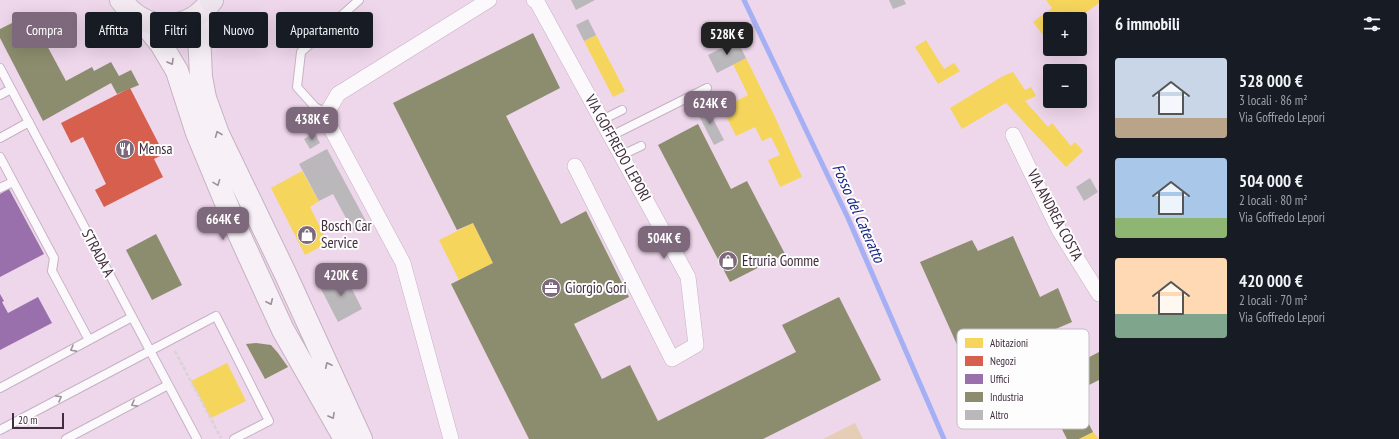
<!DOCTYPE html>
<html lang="it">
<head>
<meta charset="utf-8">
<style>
	:root { --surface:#171b24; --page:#242831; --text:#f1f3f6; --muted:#9ea1a6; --accent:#7d697b }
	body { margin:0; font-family:"PT Sans Narrow",sans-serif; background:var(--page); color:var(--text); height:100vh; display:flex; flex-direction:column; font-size:15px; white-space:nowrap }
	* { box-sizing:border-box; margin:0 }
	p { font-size:13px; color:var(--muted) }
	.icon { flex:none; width:22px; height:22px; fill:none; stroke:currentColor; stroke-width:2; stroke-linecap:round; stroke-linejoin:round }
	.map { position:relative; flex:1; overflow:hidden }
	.sheet { display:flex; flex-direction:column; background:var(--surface); width:300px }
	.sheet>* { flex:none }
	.banner { position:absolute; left:12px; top:12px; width:380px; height:36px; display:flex; gap:8px }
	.tools { position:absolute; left:1043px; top:12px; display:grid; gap:8px }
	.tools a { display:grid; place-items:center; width:44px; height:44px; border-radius:4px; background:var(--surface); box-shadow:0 4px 16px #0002; font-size:20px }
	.scale { position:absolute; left:12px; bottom:10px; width:52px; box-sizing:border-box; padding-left:4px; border:2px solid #402e3e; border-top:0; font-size:11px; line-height:14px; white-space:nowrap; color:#402e3e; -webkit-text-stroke:3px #fdfdfd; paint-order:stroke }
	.price { position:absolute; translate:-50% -34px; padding:0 9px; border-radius:8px; background:var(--accent); color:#fff; font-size:13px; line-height:26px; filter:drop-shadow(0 1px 2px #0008) }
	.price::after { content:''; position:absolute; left:50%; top:24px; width:12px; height:9px; margin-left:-6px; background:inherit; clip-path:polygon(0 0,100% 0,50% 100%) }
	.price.active { background:#222; color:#fff }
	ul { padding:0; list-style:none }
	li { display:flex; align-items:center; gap:12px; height:100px; padding:0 16px }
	li span { display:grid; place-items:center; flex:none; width:112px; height:80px; border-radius:4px; color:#555 }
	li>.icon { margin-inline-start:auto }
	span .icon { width:48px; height:48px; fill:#fffc; stroke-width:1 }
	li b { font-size:17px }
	h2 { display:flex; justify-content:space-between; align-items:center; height:48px; padding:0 16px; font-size:17px }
	.pill { padding:0 14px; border-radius:4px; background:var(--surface); box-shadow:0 4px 16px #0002; font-size:14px; line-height:36px }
	.pill.active { background:var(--accent); color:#fff }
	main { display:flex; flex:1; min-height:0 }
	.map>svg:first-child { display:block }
</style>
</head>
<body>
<main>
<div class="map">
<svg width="1099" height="439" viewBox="0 0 1099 439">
	<rect width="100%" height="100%" fill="#eed6eb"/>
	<path fill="#e6ceb6" d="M855,423L863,439H823Z"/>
	<path fill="#f6d55c" d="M1046,0H1099V3L1077,19H1050V39L1048,41L1033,22L1052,8Z
		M596,35L625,91L613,97L584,41Z
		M926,40L944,69L954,63L960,71L938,84L915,47Z
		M746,58L775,117L802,177L780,187L768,160L780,155L771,137L762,141L755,127L736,136L722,108L748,95L733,64Z
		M1013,72L1025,90L1031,87L1036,96L1025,101L1048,127L1052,123L1071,146L1075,142L1083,151L1066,167L1006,103L962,129L950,108L1003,76Z
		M302,171L319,201L310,207L328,243L305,255L271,188Z
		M473,223L493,263L459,280L439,240Z
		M227,363L246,401L211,418L191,381Z
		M1093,432L1099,439H1079Z"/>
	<path fill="#d6604d" d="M130,88L164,154L154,159L163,177L104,207L95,190L106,184L83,137L71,143L61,123Z"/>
	<path fill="#9970ab" d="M9,189L44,254L0,277V194Z
		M0,294L4,301L2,302L8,313L38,297L52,323L0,350Z"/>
	<path fill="#8c8c6e" d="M30,14L66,81L92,67L94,71L111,62L119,76L131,70L139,85L117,94L111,83L43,121L0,38V29Z
		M533,33L560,88L506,116L561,224L586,211L629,297L574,324L602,379L630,365L658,421L796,352L782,325L839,297L881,380L763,439H529L451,284L493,263L473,223L457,230L393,103Z
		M698,124L731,189L747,181L785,254L730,282L658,145Z
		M156,234L182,285L152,300L126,250Z
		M1013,236L1040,297L1058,288L1072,322L967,367L920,262L972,240L978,251Z
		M256,343L271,345L278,353L288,367L265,379L246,344Z
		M1099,352V380L1073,393L1093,432L1079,439H1067L1032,371L1057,358L1064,370Z"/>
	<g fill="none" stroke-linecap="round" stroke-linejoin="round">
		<path stroke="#a4b0f3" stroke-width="5" d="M744,0L848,218L944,439"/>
	</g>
	<path fill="#bab8ba" d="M571,0H595L576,10Z
		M889,0H904L906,4L893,9Z
		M588,19L596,35L584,41L576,25Z
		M737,40L746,58L717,73L708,55Z
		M706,105L724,140L714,145L696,110Z
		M315,133L320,143L310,149L304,139Z
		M327,149L367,223L353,231L333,194L319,201L299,164Z
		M1090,178L1098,192L1084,201L1076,187Z
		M344,273L362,309L338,322L319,285Z"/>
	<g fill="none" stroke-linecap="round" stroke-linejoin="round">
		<g stroke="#c5b2c2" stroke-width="10">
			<path id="service" d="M0,68L197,439
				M0,95L11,89
				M327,113L315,107L297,87L301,52L359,0
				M602,120L622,110
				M611,136L707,88
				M0,138L29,122
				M622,155L641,146
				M0,157L54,258L52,271L89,340
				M0,188L13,182
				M0,388L132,317
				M0,430L216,316L269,421L234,439
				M66,439L168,385"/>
		</g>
		<g stroke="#c5b2c2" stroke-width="16">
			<path id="minor" d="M534,0L537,2L688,277L696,345L672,359L575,166
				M1013,135L1059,230L1099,294
				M451,439L403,263L327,121V113L338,94L489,0"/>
		</g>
		<g stroke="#c5b2c2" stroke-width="24">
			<path id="secondary" d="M204,10L199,33L201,77L205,98L218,134L285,273L361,439
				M141,19L161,44L177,71L197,133L239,234L283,330L345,439"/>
		</g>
		<g stroke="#c7bbc6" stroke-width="24">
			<path id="primary" d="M121,0C145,33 188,34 212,0"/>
		</g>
		<g stroke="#c7bbc6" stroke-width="24">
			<path id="trunk" d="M211,1L212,0"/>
		</g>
		<path stroke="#dad2d8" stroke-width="2.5" stroke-dasharray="4 2" stroke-linecap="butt" d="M175,351L221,438"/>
		<use href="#service" stroke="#fcf9fc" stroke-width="8"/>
		<use href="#minor" stroke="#fcf9fc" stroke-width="15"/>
		<use href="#secondary" stroke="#f7f1f7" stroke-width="22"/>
		<use href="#primary" stroke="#f2e9f1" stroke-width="22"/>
		<use href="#trunk" stroke="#eee4ee" stroke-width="22"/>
	</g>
	<defs><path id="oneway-chevron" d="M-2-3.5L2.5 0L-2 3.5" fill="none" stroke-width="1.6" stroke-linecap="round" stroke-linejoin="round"/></defs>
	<g stroke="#9c909a">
		<use href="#oneway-chevron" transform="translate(171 62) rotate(60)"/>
		<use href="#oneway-chevron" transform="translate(218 134) rotate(-112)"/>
		<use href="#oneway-chevron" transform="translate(217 183) rotate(69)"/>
		<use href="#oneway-chevron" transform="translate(270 302) rotate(65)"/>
		<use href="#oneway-chevron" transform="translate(328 365) rotate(-115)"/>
		<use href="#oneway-chevron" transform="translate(332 416) rotate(61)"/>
	</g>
	<g stroke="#9e949d">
		<use href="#oneway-chevron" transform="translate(73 349) rotate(151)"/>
		<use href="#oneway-chevron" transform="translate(59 398) rotate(-28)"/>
		<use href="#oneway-chevron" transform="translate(134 404) rotate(152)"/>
	</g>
	<defs>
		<g id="restaurant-disc" transform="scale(1)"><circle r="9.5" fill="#7d697b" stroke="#fdfdfd"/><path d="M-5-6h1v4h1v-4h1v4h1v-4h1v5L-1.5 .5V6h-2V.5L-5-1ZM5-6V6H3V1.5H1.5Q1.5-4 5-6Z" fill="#fff"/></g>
		<g id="shop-disc" transform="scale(1)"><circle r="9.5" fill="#7d697b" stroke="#fdfdfd"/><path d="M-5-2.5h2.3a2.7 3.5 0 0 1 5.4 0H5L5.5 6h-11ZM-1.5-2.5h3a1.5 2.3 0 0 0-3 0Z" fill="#fff"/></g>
		<g id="office-disc" transform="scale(1)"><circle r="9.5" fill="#7d697b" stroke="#fdfdfd"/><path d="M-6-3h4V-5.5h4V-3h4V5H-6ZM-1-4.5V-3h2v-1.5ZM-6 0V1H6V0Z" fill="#fff"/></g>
	</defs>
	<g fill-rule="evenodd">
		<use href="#restaurant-disc" x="125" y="149"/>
		<use href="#shop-disc" x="307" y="235"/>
		<use href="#shop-disc" x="728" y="261"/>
		<use href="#office-disc" x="551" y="288"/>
	</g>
	<g text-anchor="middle" stroke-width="4" stroke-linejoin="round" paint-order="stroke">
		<g font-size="15" fill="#402e3e" stroke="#fdfdfd">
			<text transform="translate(618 148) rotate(61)" y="5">VIA GOFFREDO LEPORI</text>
			<text transform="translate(1055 215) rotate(62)" y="5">VIA ANDREA COSTA</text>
			<text transform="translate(98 253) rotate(62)" y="5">STRADA A</text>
		</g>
		<g font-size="15" fill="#402e3e" stroke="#fdfdfd" text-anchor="start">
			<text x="139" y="154">Mensa</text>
			<text x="321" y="231">Bosch Car<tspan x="321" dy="17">Service</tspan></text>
			<text x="742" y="266">Etruria Gomme</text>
			<text x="565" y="293">Giorgio Gori</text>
		</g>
		<g font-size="16" font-style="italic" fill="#1a2586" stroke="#fdfdfd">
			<text transform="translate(859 213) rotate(66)" y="6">Fosso del Cateratto</text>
		</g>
	</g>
	<rect x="957" y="329" width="132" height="100" rx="6" fill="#fdfdfd" stroke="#c4bfc4" stroke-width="1"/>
	<rect x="965" y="338" width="18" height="10" fill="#f6d55c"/>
	<rect x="965" y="356" width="18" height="10" fill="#d6604d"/>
	<rect x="965" y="374" width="18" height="10" fill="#9970ab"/>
	<rect x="965" y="392" width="18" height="10" fill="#8c8c6e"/>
	<rect x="965" y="410" width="18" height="10" fill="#bab8ba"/>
	<g font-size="11" fill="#402e3e">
		<text x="990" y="347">Abitazioni</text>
		<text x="990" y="365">Negozi</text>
		<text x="990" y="383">Uffici</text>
		<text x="990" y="401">Industria</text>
		<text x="990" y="419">Altro</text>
	</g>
</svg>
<div class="tools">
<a>+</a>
<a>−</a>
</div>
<div class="scale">20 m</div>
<b class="price active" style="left:727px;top:56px">528K €</b>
<b class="price" style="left:710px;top:125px">624K €</b>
<b class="price" style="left:312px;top:141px">438K €</b>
<b class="price" style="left:223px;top:241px">664K €</b>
<b class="price" style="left:664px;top:260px">504K €</b>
<b class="price" style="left:341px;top:297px">420K €</b>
<div class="banner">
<a class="pill active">Compra</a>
<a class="pill">Affitta</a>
<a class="pill">Filtri</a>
<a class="pill">Nuovo</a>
<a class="pill">Appartamento</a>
</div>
</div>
<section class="sheet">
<h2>6 immobili<svg class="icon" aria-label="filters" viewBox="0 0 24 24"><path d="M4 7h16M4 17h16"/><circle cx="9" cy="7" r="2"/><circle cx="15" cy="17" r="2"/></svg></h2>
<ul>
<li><span style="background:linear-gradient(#c9d6e8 75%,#b9a48a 0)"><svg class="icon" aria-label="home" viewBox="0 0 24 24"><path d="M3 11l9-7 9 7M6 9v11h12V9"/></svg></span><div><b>528 000 €</b><p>3 locali · 86 m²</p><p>Via Goffredo Lepori</p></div></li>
<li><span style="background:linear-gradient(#a9c7e8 75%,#8fb573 0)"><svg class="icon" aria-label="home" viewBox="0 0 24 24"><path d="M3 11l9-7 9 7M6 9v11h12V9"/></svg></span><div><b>504 000 €</b><p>2 locali · 80 m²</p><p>Via Goffredo Lepori</p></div></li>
<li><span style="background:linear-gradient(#ffd9b3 70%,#7fa58c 0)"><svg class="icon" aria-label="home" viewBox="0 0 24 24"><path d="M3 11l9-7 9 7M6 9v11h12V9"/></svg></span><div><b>420 000 €</b><p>2 locali · 70 m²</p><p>Via Goffredo Lepori</p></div></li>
</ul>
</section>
</main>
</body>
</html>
